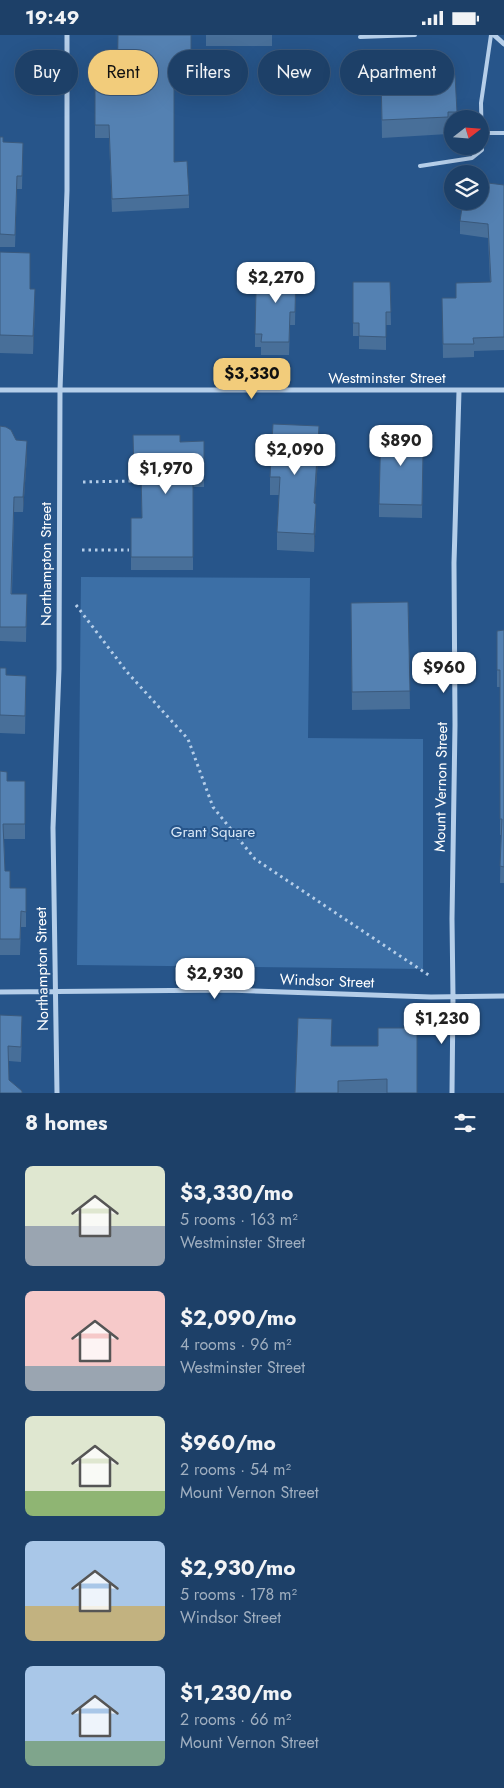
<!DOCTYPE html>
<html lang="en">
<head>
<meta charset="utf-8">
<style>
	:root { --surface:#1d4068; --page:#25476e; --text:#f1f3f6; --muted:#a0afc0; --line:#3b597c; --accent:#f2cc7b }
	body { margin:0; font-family:Jost,sans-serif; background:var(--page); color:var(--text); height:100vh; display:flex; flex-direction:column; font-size:19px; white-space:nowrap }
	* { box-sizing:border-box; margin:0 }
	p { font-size:16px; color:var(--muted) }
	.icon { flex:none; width:28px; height:28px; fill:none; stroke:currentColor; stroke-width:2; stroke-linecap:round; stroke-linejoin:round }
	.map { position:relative; height:1058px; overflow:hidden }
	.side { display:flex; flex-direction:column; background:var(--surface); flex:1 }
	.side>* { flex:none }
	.guide { position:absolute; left:15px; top:15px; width:475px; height:45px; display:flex; gap:10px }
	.needle { width:32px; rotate:73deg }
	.controls { position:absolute; left:444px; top:75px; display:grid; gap:10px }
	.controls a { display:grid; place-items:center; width:45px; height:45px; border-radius:50%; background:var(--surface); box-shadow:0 5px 20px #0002,0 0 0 1px var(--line); font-size:25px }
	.price { position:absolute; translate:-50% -42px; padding:0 11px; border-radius:10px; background:#fff; color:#222; font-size:16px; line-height:32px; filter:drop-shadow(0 1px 2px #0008) }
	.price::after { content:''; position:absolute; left:50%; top:30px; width:15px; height:11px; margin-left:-8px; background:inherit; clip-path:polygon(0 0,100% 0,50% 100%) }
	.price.on { background:var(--accent); color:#111 }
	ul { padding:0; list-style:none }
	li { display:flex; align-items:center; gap:15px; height:125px; padding:0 25px }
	li span { display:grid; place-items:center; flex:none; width:140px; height:100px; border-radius:8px; color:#555 }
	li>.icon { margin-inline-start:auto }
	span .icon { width:60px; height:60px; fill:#fffc; stroke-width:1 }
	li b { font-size:21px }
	h2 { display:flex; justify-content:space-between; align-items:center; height:60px; padding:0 25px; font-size:21px }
	.chip { padding:0 18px; border-radius:22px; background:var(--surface); box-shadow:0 5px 20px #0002,0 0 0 1px var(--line); font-size:18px; line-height:45px }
	.chip.on { background:var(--accent); color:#111 }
	.status { display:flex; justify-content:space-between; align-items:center; height:35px; padding:0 25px; background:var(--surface); direction:ltr }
	.status svg { height:14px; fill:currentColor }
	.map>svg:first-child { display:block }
</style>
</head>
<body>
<div class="status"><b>19:49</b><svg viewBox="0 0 49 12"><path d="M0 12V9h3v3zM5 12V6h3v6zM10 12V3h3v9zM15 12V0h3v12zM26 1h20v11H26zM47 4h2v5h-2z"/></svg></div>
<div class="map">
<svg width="504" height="1058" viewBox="0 0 504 1058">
	<rect width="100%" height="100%" fill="#27558a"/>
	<path fill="#3c6fa6" d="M81,542L310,543L308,703L423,704V934L77,930Z"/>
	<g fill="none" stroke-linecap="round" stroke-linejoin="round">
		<path stroke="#b5cee9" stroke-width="3" stroke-dasharray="2.5 4" stroke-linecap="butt" d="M83,447L131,446
			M82,515H129
			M76,570L127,637L188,704L213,772L255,824L430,941"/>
		<path stroke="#b5cee9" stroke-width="4" d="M360,2L415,0
			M482,98H504
			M420,131L472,123L482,115L481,68L491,0"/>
		<path stroke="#b5cee9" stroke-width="5" d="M494,0L504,9
			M0,355H504
			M0,957L228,955L431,962L504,961
			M57,1058L53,793L59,634L60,355L67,156V0
			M452,1058L453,962L452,884L455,690L454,528L459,356"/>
	</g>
	<path fill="#486f99" d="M191,0V32H181V53H174V127L189,160V173L112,177L109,103H95V55H117Z
		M206,0H272V11H206Z
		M455,40L457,84H452V95H448V99L382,103L381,43Z
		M0,102L3,107L23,108L22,154H17L15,212H0Z
		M504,150V315L474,316V322L443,323L442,263H456L490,247L488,203L460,199V186Z
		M0,217L30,254L35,272L33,319L0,318Z
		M296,234L295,290H290L289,320H261V312H255V299L261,258Z
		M353,247H390L391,290H386V315L359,314V301H353Z
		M0,391L16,405L27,420L23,477H14L12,559H27L26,607L0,606Z
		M133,400L180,407L204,406V452H193V535H131V483H142L141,450H134Z
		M319,409L315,468L316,486L314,517L277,515V497L279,460H270V442Z
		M418,416L423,417L422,483L379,482V469Z
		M408,567L410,674L352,675L351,568Z
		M504,595V848H500L501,800H500V652H497V596Z
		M0,633L6,640L26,641L25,699L0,698Z
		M0,736L7,746H25V804H4L5,836L10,853H26V892H21L20,920H0Z
		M0,980L22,996L21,1027L9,1026V1045L0,1058Z
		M332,1011L417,1058H295Z"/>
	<path fill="#3b5a7d" d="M35,254V272L33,319V301Z
		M319,391V409L314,486V468Z
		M27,406V420L23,477V462Z
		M316,469V486L314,517V499Z"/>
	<path fill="#5481b2" stroke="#3b5a7d" d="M118,0H191V19L181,18V40H174V127L187,126L189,160L112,164L109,90H95V55H117Z
		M432,32V41L455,40L457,77H448V82L382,85L381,43L409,42V34Z
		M0,102H3V107L23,108L22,141H17L15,200L0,199Z
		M480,147L504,150V302L473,303L474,309H443L442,263H456V248L491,247L488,189L460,186L463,166H480Z
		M0,217L30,218V254H35L33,301L0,300Z
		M262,233L296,234L295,277H290L289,307H261L262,299H255L256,257L261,258Z
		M353,247H390L391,277H386V302L359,301V288H353Z
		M273,389L319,391L314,468L316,469L314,499L277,497L280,442H270Z
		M0,391L6,392L11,395L16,405L27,406L23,462H14L11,559H27L26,592H0Z
		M381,392L418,393L417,416L423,417L422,470L379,469Z
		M133,400H180V407L204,406V439H193V522H131V483H142L141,437H134Z
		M408,567L410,656L352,657L351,568Z
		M504,595V832L500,831L502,784H500V635H497V596Z
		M0,633H6V640L26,641L25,681L0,680Z
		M0,736L7,737V746H25V789H3L5,836H10V853H26V877L21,876L20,904H0Z
		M0,980L22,981L21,1012L8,1011L9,1045L22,1056V1058H0Z
		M298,983L332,984L331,1011H378V993H417V1058H387V1044L338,1046V1058H295Z"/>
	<g text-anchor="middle" stroke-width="4" stroke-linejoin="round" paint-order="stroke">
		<g font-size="15" fill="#fff" stroke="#27558a">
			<text x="387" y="348">Westminster Street</text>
			<text transform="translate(46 529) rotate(-90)" y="5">Northampton Street</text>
			<text transform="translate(441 752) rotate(-89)" y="5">Mount Vernon Street</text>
			<text transform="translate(42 934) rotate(-91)" y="5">Northampton Street</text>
			<text transform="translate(327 946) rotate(2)" y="5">Windsor Street</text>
		</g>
		<g font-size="15" fill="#d9e8f7" stroke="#27558a">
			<text x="213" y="802">Grant Square</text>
		</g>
	</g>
</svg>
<div class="controls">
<a><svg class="needle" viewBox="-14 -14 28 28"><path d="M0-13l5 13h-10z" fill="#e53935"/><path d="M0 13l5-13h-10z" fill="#a0afc0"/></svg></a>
<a><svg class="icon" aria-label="layers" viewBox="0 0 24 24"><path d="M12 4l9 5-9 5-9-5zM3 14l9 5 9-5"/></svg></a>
</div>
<b class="price" style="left:276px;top:269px">$2,270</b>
<b class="price on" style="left:252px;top:365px">$3,330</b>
<b class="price" style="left:401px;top:432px">$890</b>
<b class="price" style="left:295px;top:441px">$2,090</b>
<b class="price" style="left:166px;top:460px">$1,970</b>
<b class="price" style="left:444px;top:659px">$960</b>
<b class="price" style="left:215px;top:965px">$2,930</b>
<b class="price" style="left:442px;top:1010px">$1,230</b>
<div class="guide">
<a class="chip">Buy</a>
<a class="chip on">Rent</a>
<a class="chip">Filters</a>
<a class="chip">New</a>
<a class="chip">Apartment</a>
</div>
</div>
<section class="side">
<h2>8 homes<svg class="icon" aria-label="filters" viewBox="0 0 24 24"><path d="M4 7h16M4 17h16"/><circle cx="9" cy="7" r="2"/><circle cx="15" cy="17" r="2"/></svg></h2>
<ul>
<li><span style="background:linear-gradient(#dfe7d0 60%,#9aa5b1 0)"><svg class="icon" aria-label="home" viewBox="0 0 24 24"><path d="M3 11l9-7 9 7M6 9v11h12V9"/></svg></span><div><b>$3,330/mo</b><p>5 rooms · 163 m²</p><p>Westminster Street</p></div></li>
<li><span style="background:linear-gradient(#f6c9c9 75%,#9aa5b1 0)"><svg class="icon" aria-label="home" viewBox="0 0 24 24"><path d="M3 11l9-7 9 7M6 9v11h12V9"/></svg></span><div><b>$2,090/mo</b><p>4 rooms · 96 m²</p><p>Westminster Street</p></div></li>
<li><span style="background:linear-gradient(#dfe7d0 75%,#8fb573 0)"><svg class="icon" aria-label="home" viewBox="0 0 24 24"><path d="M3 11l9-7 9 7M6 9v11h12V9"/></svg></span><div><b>$960/mo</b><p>2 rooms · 54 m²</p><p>Mount Vernon Street</p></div></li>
<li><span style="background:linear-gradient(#a9c7e8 65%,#c2b280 0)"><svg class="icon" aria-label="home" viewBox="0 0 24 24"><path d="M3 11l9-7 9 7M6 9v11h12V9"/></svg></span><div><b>$2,930/mo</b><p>5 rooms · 178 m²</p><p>Windsor Street</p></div></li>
<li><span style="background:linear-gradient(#a9c7e8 75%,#7fa58c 0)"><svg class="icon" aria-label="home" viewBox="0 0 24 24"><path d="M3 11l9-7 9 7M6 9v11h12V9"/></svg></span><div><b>$1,230/mo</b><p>2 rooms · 66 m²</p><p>Mount Vernon Street</p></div></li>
</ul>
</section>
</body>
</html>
